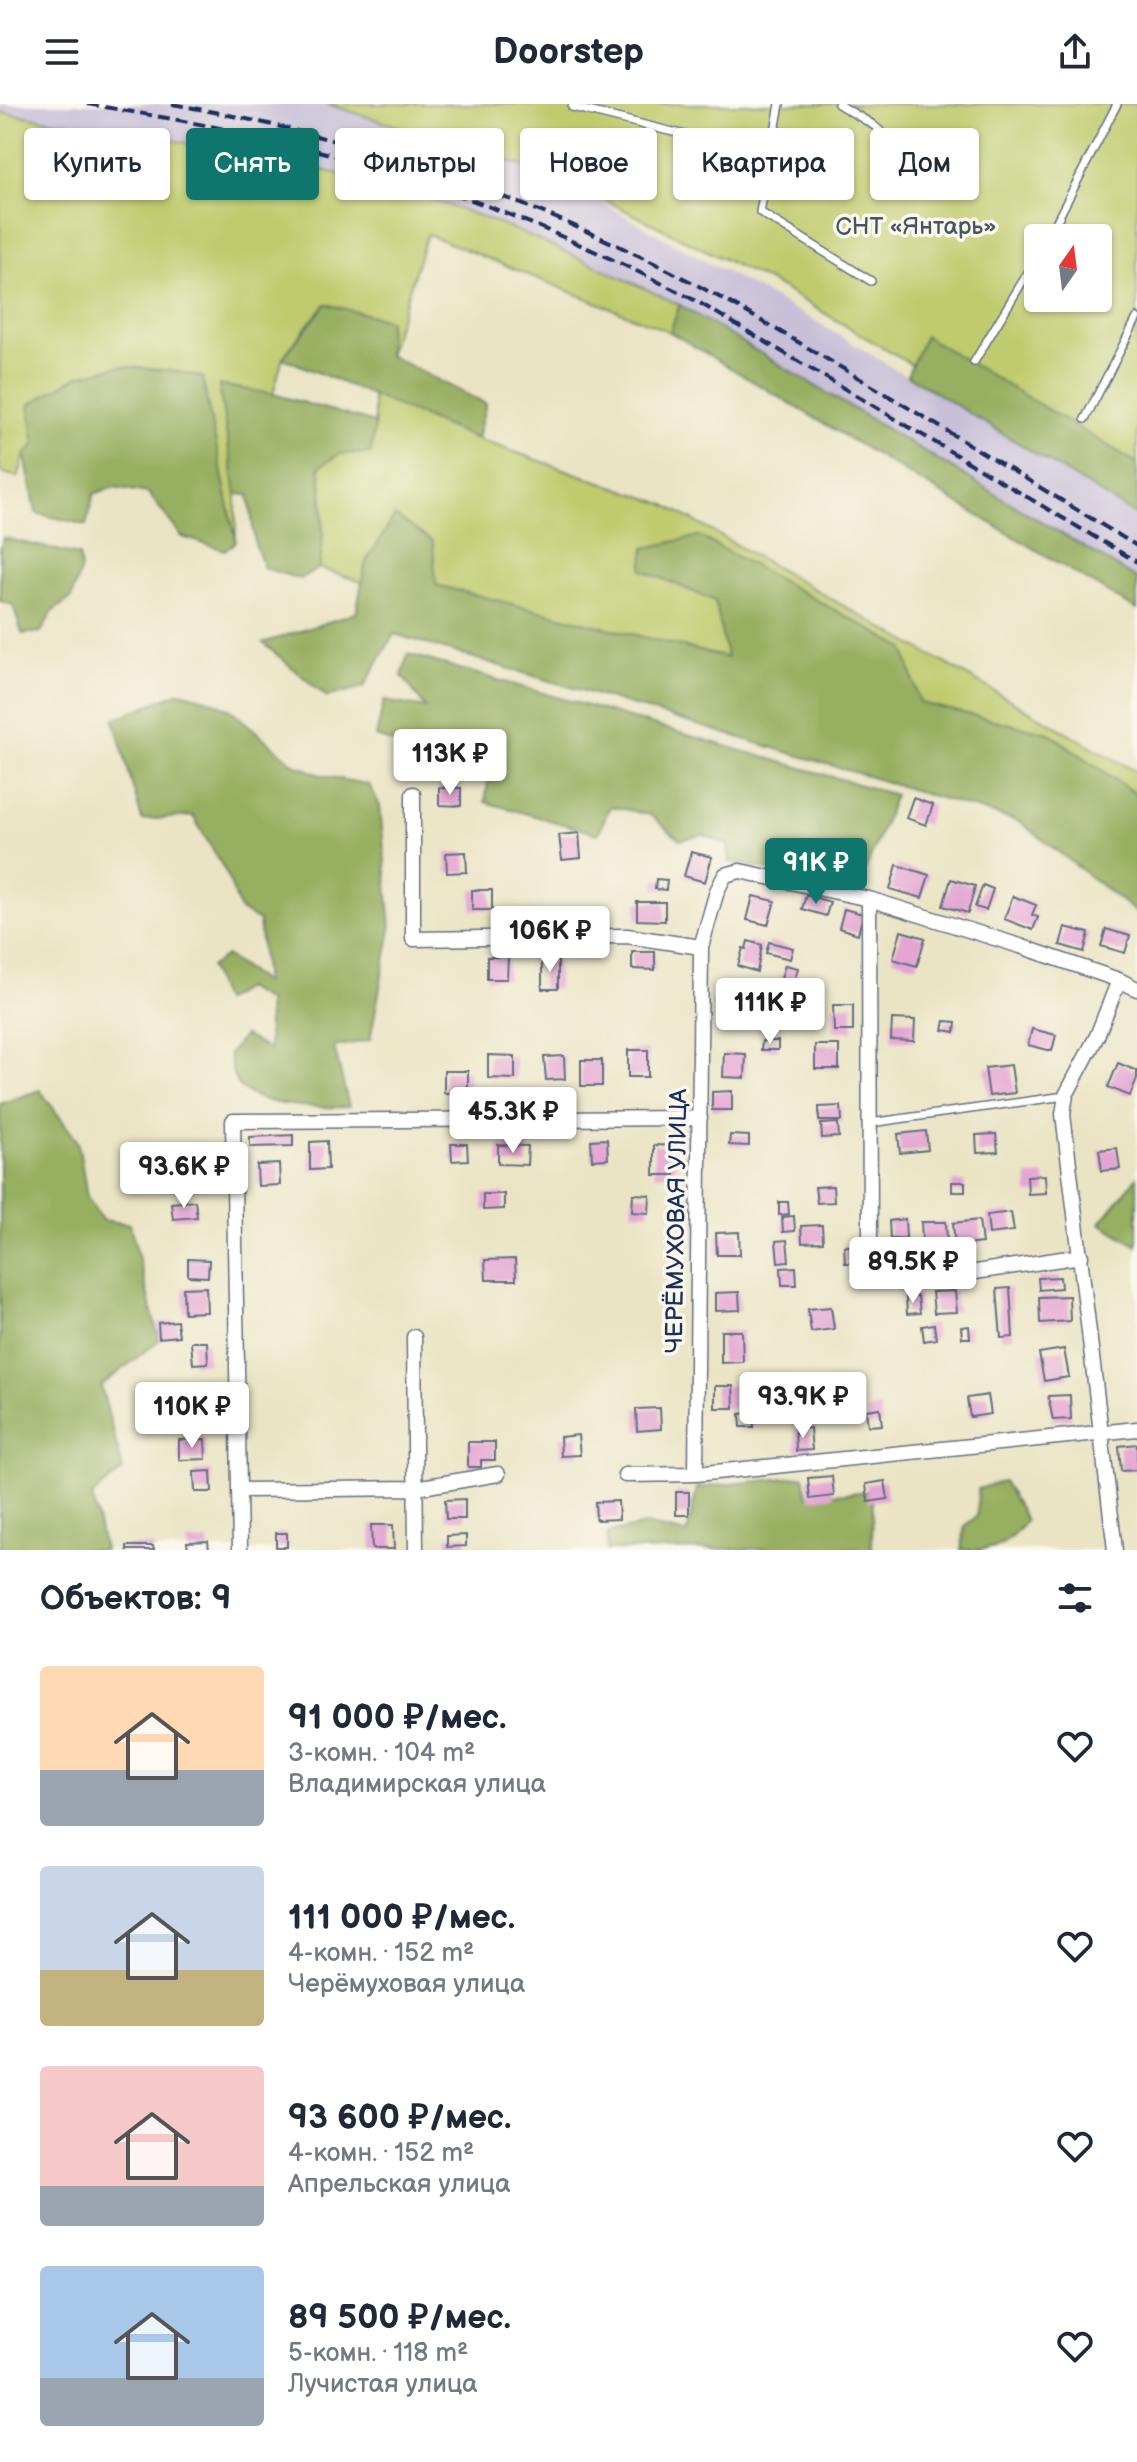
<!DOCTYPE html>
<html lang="ru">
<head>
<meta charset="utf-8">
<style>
	:root { --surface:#fff; --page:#f2f2f3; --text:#1f2937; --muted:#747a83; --accent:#0f766e }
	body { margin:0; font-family:"Balsamiq Sans",sans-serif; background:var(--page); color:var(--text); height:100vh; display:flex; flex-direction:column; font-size:30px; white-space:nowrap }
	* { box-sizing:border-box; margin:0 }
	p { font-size:26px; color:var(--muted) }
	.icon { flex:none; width:44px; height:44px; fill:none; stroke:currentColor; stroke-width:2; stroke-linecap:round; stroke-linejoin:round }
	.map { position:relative; height:1446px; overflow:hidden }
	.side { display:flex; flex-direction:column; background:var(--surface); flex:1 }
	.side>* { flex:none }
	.banner { position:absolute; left:24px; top:24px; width:1090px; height:72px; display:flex; gap:16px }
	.needle { width:52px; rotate:14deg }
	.buttons { position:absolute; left:1024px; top:120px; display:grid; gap:16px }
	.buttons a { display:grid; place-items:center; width:88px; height:88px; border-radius:8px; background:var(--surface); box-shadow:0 2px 6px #0004; font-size:40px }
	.price { position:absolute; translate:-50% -68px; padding:0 18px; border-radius:8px; background:#fff; color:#222; font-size:26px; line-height:52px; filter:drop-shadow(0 2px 4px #0008) }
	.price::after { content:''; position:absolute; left:50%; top:48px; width:24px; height:18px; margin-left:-12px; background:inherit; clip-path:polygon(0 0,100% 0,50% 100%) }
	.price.selected { background:var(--accent); color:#fff }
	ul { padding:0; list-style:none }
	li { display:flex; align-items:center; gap:24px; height:200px; padding:0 40px }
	li span { display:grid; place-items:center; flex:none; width:224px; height:160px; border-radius:8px; color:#555 }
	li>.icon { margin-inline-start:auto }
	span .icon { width:96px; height:96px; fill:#fffc; stroke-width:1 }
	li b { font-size:34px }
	h2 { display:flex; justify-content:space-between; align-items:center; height:96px; padding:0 40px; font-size:34px }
	.pill { padding:0 28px; border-radius:8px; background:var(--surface); box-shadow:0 2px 6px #0004; font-size:28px; line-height:72px }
	.pill.selected { background:var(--accent); color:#fff }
	header { display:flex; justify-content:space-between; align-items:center; height:104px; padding:0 40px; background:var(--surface); font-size:36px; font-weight:700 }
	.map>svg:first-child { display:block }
</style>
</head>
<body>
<header><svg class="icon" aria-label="menu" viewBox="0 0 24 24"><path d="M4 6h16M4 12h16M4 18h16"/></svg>Doorstep<svg class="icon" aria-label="share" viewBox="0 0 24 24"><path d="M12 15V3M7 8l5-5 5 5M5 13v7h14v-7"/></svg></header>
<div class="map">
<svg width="1137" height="1446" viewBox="0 0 1137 1446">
	<rect width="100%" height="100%" fill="#fbf7ec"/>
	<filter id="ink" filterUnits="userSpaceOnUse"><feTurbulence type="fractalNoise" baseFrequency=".0125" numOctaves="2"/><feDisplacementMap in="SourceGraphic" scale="16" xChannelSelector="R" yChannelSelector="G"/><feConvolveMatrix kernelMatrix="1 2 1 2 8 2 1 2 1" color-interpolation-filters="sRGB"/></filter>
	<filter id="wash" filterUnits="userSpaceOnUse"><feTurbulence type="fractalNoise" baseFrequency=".006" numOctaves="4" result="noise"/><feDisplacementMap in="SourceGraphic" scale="32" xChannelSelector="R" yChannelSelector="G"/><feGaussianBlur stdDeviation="1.8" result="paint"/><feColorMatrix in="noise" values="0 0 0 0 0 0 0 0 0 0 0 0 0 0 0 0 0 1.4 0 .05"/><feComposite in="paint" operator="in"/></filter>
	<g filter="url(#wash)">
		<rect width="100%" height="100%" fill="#eae4c4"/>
		<path fill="#c8bfd8" d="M0,0H326L559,73L646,124L822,221L1137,412V475L680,201L534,133L423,93L305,63L151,33L0,8Z"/>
		<path fill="#bfcb6d" stroke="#6d7d66" stroke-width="2" fill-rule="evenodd" d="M327,0H1137V394L780,183L558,73ZM1038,134H1098V194H1038Z
			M0,8C141,31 286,51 423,93C512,120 596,162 680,201L670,228L427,130L388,251L326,200L310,218L283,253L273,290L219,282L236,390V438L201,273L36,340L25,351L18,373L0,368Z
			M372,291L477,335L664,400L1137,668V691L1049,629L920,599L715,497L728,554L435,481L366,458L362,478L319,464C325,429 325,397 319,363L339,350L375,319Z"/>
		<path fill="#97af60" stroke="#596f5f" stroke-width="2" d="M326,200L389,216L388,251L486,300L477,335L283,254Z
			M680,201L1137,475V506L670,228Z
			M925,232L1137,359V412L907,271Z
			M118,262L175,267L202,273L236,438L225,446L182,433L148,389L113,383L94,390L86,421L36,409L25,351L35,340L29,301L78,272Z
			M219,281L273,290L375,319L371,349L339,350L319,363C324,398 325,429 319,464L300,475L264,464L255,440L249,391L236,390Z
			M395,412L433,438L436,481L727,554L715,497L642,466L645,444L699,432L904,544L920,599L1049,629L1137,691V809L1020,718L394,530L364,583L327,593L263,539L356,509L366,458Z
			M3,434L79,451L81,465L71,494L53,507L41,528L22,530L13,501L0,497V445Z
			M408,550L895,691L859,783L730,758L728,741L704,731L680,736L650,711L610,702L598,730L485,698L489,671L376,633L384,597L426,604L402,572Z
			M180,588L210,596L231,606L294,660L321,671L369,681L380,702L391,825L370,936L334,943L349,1003C321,1004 258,1004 238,981C232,974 231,959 229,950L244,931L269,946L267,897L245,884L223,897L210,863L226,852L265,879L259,817L240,806L227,770L193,712L142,716L114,615Z
			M40,986L78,1038L87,1093L102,1116L130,1120L159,1236L101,1282L123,1366L92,1392L104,1446H0V1000Z
			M1137,1073V1142L1100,1119Z
			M804,1372L807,1392L873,1387L872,1444L607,1446L608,1429L646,1421L687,1430L697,1384Z
			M1003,1377L1026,1416C1006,1444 994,1446 961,1446L965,1422L977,1412L978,1385Z"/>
		<g id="blocks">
			<path fill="#e4a5d3" d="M439,684H461V702L439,701Z
				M913,694L933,701L926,721L906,714Z
				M579,729L581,754L562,756L559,731Z
				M466,748L467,768L447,769L446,749Z
				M691,748L712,753L705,778L684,772Z
				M897,761L929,771L922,794L890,785Z
				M656,775L667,776L666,786L655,785Z
				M951,775L975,782L968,809L943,802Z
				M983,781L993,785L986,806L975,803Z
				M472,786H492V806H472Z
				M806,791L830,798L826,812L802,805Z
				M753,792L775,797L768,821L747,816Z
				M1013,792L1036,801L1032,811L1038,813L1033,826L1004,815Z
				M637,798H665V817L637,816Z
				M844,805L863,810L858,830L839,824Z
				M1065,823L1089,829L1084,848L1060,841Z
				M1106,825L1130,832L1125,849L1101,842Z
				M901,827L925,834L917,862L893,855Z
				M748,837L762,841L757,868L738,862L743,844L746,845Z
				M769,838L793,844L790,855L766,849Z
				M632,848H655V866L632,865Z
				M487,853H508L507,875H487Z
				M542,856H558V885H542Z
				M785,861L798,864L792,885L779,882Z
				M715,893L739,894L738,918L714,917Z
				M790,897H811V905H790Z
				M833,901H853V927H834Z
				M892,915L915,916L914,937L891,936Z
				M945,917L956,918L955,928L943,926Z
				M1032,925L1056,931L1052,947L1028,941Z
				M762,937H778V946H761Z
				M815,941H839V965H815Z
				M628,946H648V973H628Z
				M724,949L746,950L745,974L723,973Z
				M488,951L515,952V975L488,974Z
				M564,952L565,975L546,976L544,953Z
				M581,956H602V982H581Z
				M1118,959L1137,967V975L1130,992L1108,983Z
				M1011,961L1015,989L989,992L985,964Z
				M444,967H468V989H444Z
				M732,987V1006H712V988Z
				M841,1002L842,1017H819V1003Z
				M838,1019L839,1033L822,1034L821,1020Z
				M926,1027L928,1046L900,1049L898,1030Z
				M996,1030L998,1048L977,1049L976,1031Z
				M293,1031V1042L250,1043V1033Z
				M730,1031L749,1032V1042L729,1041Z
				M607,1035L608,1055L592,1056L591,1036Z
				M327,1037L328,1065L310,1066V1038Z
				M451,1040H467L468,1056L452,1057Z
				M498,1041L528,1042L527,1061L498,1060Z
				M654,1041L675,1042V1071H654Z
				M1117,1044L1120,1065L1102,1067L1099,1046Z
				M279,1060L280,1081L258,1082L257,1061Z
				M1045,1071L1046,1089L1028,1090L1027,1072Z
				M952,1078H965V1088H952Z
				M833,1082L834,1098L817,1099L815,1083Z
				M483,1090H504V1105L483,1106Z
				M633,1090L650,1091L649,1109L632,1108Z
				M195,1097L197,1113L173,1115L171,1099Z
				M779,1098H788L789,1110L779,1111Z
				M1011,1108L1014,1127L989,1130L987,1111Z
				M794,1112L795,1127L783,1128L782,1113Z
				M905,1115L906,1134L890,1135L889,1117Z
				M979,1116L982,1139L955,1142L953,1119Z
				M921,1118H946L947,1136L922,1137Z
				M822,1121L823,1138L802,1139L801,1122Z
				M739,1128L740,1151H717L716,1129Z
				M787,1136L789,1157L778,1158L776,1137Z
				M844,1142H856V1159H845Z
				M188,1155L209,1156L208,1173L188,1172Z
				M515,1155L516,1176H486L485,1156Z
				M796,1163L797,1181H782L781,1164Z
				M1060,1173L1061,1184L1039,1186L1038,1174Z
				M206,1183L207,1208L184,1209L183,1184Z
				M1010,1184L1013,1233L1001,1234L997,1185Z
				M955,1187L957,1208L934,1209L932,1188Z
				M739,1188L740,1206L715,1207V1189Z
				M918,1192L920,1209L907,1210L906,1193Z
				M1069,1192L1070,1217L1040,1219L1039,1193Z
				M831,1203L834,1225L811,1228L808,1205Z
				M177,1217L179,1232L159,1234L158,1219Z
				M934,1220L936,1235L924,1237L922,1222Z
				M969,1222L970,1234H962L961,1223Z
				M721,1227H742L743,1258L721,1259Z
				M191,1238H207L208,1259L193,1260Z
				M1064,1245L1069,1273L1044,1277L1039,1249Z
				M747,1275H756L757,1282H747Z
				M715,1282H733L734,1304H715Z
				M205,1286L206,1303L187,1304L186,1287Z
				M988,1291L991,1310L970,1313L967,1294Z
				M1070,1291L1071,1315L1053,1316L1048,1292Z
				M660,1304L661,1325L637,1327L636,1305Z
				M880,1304L882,1321L868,1322L866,1306Z
				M753,1309L754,1323H741L740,1310Z
				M810,1324L812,1346L796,1347L795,1325Z
				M578,1331L580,1351L561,1352L560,1333Z
				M205,1335L206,1355L179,1356V1336Z
				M468,1338H495V1356H481V1363H468Z
				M1137,1340V1366L1121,1367L1119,1342Z
				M211,1367L212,1388H195L194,1368Z
				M832,1372L834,1392L810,1395L808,1374Z
				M885,1377L888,1395L868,1398L866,1380Z
				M676,1388H689V1411H676Z
				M465,1395V1415H446L445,1396Z
				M618,1397L619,1415L596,1416L595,1398Z
				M371,1421H393L394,1445H372Z
				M276,1429H287V1443H276Z
				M466,1431V1442L447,1443V1432Z
				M208,1437L209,1446H188L187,1438Z
				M127,1442H153L154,1446H127Z"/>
		</g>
	</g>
	<g filter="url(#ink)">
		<use href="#blocks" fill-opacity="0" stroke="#636e82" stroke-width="2"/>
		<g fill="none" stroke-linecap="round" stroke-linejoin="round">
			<g stroke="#636e82" stroke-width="10">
				<path id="lane" d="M780,0L760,108L871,177
					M838,0C884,28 886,21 900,76
					M572,3L770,52
					M1048,134L1117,0
					M974,258L1038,152
					M1085,315L1137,214
					M870,1019L1065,992"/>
			</g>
			<g stroke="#636e82" stroke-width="17">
				<path id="street" d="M413,690V835L627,832L701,843
					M869,795L870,1143C874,1169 877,1174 903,1179L1081,1152
					M414,1233L416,1446
					M696,1370L701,843L717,787L725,771L740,767L869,795L1020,842L1119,876L1137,885
					M625,1371L696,1370L1137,1325
					M240,1386L416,1384L498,1370
					M240,1446L233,1017L700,1014
					M1115,1446L1063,1010L1066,991L1097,932L1119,876"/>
			</g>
			<use href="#lane" stroke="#fff" stroke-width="7"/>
			<use href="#street" stroke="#fff" stroke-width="14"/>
			<path stroke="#1b2f5e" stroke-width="4" stroke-dasharray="12 6" stroke-linecap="butt" d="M87,0C167,14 247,27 326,49C456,84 579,136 698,198L1137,458
				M172,0C329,28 481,77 625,145C700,180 771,222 842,264C941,323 1039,383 1137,442"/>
		</g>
	</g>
	<g text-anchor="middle" stroke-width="7" stroke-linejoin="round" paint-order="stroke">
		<g font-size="24" fill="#445662" stroke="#fbf7ec">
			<text x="916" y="130">СНТ «Янтарь»</text>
		</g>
		<g font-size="24" fill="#1b2f5e" stroke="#fbf7ec">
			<text transform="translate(676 1117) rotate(-89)" y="8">ЧЕРЁМУХОВАЯ УЛИЦА</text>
		</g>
	</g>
</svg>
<div class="buttons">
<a><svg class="needle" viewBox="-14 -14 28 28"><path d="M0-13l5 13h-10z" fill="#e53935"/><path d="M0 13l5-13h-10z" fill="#747a83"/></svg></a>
</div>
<b class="price" style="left:450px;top:693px">113K ₽</b>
<b class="price selected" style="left:816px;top:802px">91K ₽</b>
<b class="price" style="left:550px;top:870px">106K ₽</b>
<b class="price" style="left:770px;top:942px">111K ₽</b>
<b class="price" style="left:513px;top:1051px">45.3K ₽</b>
<b class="price" style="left:184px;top:1106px">93.6K ₽</b>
<b class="price" style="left:913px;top:1201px">89.5K ₽</b>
<b class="price" style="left:803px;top:1336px">93.9K ₽</b>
<b class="price" style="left:192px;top:1346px">110K ₽</b>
<div class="banner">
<a class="pill">Купить</a>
<a class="pill selected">Снять</a>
<a class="pill">Фильтры</a>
<a class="pill">Новое</a>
<a class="pill">Квартира</a>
<a class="pill">Дом</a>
</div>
</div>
<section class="side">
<h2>Объектов: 9<svg class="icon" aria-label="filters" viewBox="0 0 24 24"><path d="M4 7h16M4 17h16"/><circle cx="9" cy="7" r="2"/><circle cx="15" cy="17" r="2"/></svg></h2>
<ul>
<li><span style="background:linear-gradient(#ffd9b3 65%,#9aa5b1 0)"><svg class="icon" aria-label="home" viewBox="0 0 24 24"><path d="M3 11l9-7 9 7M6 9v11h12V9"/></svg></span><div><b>91 000 ₽/мес.</b><p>3-комн. · 104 m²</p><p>Владимирская улица</p></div><svg class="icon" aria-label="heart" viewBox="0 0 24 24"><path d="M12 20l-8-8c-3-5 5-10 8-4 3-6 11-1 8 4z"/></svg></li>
<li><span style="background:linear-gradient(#c9d6e8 65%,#c2b280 0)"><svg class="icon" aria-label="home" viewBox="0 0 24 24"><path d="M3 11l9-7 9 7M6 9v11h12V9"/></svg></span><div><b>111 000 ₽/мес.</b><p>4-комн. · 152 m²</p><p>Черёмуховая улица</p></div><svg class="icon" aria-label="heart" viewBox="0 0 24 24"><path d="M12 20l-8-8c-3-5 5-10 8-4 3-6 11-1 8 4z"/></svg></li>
<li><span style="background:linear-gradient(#f6c9c9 75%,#9aa5b1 0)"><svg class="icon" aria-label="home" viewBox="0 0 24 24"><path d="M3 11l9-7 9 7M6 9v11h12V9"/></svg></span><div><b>93 600 ₽/мес.</b><p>4-комн. · 152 m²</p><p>Апрельская улица</p></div><svg class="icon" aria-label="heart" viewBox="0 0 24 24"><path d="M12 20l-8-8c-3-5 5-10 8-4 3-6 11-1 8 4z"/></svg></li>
<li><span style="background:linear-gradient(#a9c7e8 70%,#9aa5b1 0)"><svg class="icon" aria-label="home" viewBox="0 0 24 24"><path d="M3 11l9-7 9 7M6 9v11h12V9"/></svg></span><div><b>89 500 ₽/мес.</b><p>5-комн. · 118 m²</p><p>Лучистая улица</p></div><svg class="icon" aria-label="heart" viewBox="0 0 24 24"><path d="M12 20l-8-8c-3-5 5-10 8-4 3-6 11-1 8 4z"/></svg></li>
</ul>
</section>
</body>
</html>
